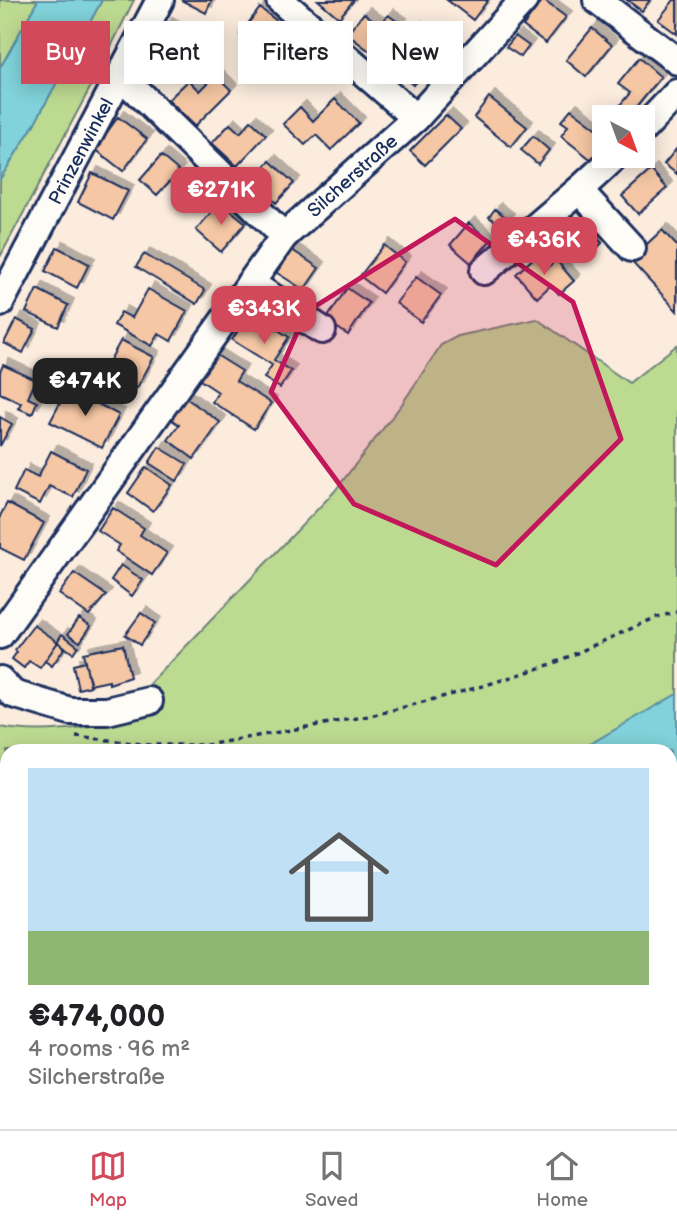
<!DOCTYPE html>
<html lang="en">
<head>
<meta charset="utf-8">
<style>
	:root { --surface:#fff; --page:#f2f2f2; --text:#202124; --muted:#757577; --line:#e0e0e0; --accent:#d1495b }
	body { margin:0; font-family:"Balsamiq Sans",sans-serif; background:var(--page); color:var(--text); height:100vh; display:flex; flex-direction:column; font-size:26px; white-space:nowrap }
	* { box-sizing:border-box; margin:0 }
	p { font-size:23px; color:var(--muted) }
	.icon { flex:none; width:38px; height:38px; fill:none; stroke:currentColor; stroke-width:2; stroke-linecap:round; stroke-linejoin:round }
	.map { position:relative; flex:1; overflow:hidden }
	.side { position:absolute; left:0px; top:744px; width:677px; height:387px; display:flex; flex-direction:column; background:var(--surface); border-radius:21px 21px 0 0; box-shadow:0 4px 18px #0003 }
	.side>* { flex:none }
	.guide { position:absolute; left:21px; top:21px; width:635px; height:63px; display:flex; gap:14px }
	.needle { width:46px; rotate:139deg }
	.fabs { position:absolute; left:592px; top:105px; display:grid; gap:14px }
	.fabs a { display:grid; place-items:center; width:63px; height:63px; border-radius:0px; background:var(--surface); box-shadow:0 4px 18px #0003; font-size:35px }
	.price { position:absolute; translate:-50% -60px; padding:0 16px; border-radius:14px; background:var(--accent); color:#fff; font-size:23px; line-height:46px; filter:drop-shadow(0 2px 4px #0008) }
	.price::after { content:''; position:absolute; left:50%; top:42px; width:21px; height:16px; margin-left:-10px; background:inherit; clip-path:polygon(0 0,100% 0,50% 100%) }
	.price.selected { background:#222; color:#fff }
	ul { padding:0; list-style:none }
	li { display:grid; align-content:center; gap:14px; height:371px; padding:0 28px }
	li+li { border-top:2px solid var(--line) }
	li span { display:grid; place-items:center; height:217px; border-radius:0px; color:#555 }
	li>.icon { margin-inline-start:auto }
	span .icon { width:126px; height:126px; fill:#fffc; stroke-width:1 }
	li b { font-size:30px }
	.tag { padding:0 24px; border-radius:0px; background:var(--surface); box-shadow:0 4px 18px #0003; font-size:24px; line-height:63px }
	.tag.selected { background:var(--accent); color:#fff }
	.menu { display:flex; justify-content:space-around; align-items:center; height:98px; border-top:2px solid var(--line); background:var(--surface); font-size:19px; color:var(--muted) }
	.menu a { display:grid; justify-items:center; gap:4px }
	.menu .selected { color:var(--accent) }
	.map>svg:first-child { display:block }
</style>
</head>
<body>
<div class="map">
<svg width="677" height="1129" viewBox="0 0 677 1129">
	<defs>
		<filter id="shadow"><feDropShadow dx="6" dy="-6" stdDeviation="0" flood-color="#0004"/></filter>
	</defs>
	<rect width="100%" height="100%" fill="#fbecde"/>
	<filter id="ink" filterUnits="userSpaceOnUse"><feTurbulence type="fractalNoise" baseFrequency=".0143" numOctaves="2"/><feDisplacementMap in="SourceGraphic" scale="14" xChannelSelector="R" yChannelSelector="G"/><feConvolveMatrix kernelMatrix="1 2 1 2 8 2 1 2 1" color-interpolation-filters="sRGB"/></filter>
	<g filter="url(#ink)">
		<path fill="#f9e1cd" d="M0,1074L7,1077V1124H141L164,1129H0Z"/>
		<path fill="#bdda91" stroke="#6c8478" stroke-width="2" d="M0,0H38L0,68Z
			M102,0H134L98,73L0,257V179L33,126Z
			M537,319L629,383L677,345V694L578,751H7V898L0,893V727C51,737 106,723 156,715L146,688L334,492L402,404L441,345L458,336Z
			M677,778V924L670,929V781Z
			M0,977L7,981V1077L0,1074Z
			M141,1124H510L520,1129H164Z"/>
		<path fill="#81d2da" stroke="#5891a8" stroke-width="2" d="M38,0H102L33,126L0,179V68Z
			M677,694V778L670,781V751H578Z
			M0,893L7,898V981L0,977Z"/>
		<path fill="#f5c7a4" stroke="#1b2f5e" stroke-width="2" filter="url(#shadow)" d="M181,0H212L206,13Z
			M318,0H354L339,18Z
			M447,0H488L473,20Z
			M543,0L566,17L546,43L523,26Z
			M627,0H650L642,11Z
			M674,0H677V34L658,20Z
			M260,8L296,36L266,73L252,62L261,50L240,34Z
			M364,13L380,25L388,15L401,24L376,56L347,34Z
			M166,23L204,44L196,60L179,50L170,66L149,54Z
			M416,27L430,39L426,43L439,54L413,85L386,62Z
			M592,28L612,45L586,77L566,60Z
			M515,36L529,46L521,57L506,47Z
			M639,58L661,77L630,115L619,106L630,93L618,84Z
			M216,75L231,90L195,126L168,100L189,80L200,91Z
			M489,97L527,127L511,147L474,117Z
			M335,99L359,123L331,150L316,135L305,145L283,124L300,107L313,121Z
			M571,109L604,134V148L593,161L561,136L568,126L561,121Z
			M446,115L461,129L425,165L410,151Z
			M118,117L147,139L123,171L95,149Z
			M251,121L266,135L237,166L212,143L230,124L240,133Z
			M533,136L549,150L538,164L521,150Z
			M677,148V174L664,164Z
			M161,156L179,171L157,195L140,180Z
			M270,161L294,183L276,203L252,180Z
			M651,170L667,188L638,214L622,196Z
			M92,173L128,191L113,220L78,202Z
			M220,202L246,223L221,252L196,230Z
			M495,209L508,219L503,227L489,217Z
			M469,223L490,241L471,263L450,245Z
			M584,225L602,243L588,257L570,239Z
			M662,230L677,246V311L630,260Z
			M384,245L405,262L382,293L360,276Z
			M57,247L89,264L77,288L45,271Z
			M289,248L319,268L304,290L274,271Z
			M144,254L205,290L197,304L136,267Z
			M535,257L546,269L556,260L574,281L559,294L551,285L537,298L516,274Z
			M416,277L441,295L421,322L396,303Z
			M347,288L369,303L348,335L326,320Z
			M37,289L68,305L58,327L26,312Z
			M148,289L187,311L171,341L159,334L152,346L114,325L121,312L132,318Z
			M250,312L289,337L274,360L291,371L280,388L264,378L272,365L232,340Z
			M16,319L35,329L23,353L4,343Z
			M121,340L154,357L137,388L127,382L118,400L89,385L97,370L103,373Z
			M213,353L242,371L236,381L271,403L254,429L212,402L218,392L197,378Z
			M3,365L36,380L28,398L37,402L32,414L18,408L21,403L0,393V372Z
			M68,388L119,415L102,448L50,422Z
			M183,396L220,422L194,459L168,440L179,425L168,417Z
			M0,417L12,424L0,446Z
			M159,447L187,464L177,481L149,463Z
			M51,451L86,469L73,497L49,486L40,504L14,491L24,470L38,477Z
			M146,467L172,485L153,511L128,493Z
			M7,503L44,523L24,560L0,548V516Z
			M113,508L144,528L140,535L167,553L152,575L116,551L120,545L98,531Z
			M121,565L143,580L132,596L111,580Z
			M74,573L106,595L89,615L59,594Z
			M141,613L155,623L140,645L125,635Z
			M79,618L91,626L80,642L68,634Z
			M34,625L58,642L40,668L29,661L24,668L12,659L17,652L15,650Z
			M62,634L78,646L73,653L57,642Z
			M58,642L65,647L52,666L45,661Z
			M123,645L130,677L109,684V681L90,685L83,653Z
			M85,662L91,686L78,689L73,665Z
			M677,972V1005L670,1002V985Z
			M672,1082L677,1084V1115L669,1129H625L616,1124H670V1085Z"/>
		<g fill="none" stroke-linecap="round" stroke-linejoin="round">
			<g stroke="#1b2f5e" stroke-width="32">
				<g id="minor">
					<path d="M280,0L416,118"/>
					<path d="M597,0L677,61"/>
					<path d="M121,76L284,236"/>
					<path d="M642,130L677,93"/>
					<path d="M579,190L632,248"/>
					<path d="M484,271L579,190L616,156"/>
					<path d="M250,283L322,330"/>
					<path id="s1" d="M0,303L160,0"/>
					<path id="s2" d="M0,635L284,236L416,118L524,0"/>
					<path d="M0,680L13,694L70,711H107L149,701"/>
					<path d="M0,1056L7,1059"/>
					<path d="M670,1069L677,1073"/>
					<path d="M8,1124L20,1129"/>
				</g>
			</g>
			<path stroke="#1b2f5e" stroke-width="3.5" stroke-dasharray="5 5" stroke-linecap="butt" d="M76,736L149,745H207L374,715L483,686L552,664L657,617L677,612
				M670,914L677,911
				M151,1124L154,1129
				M500,1129L504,1124"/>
			<use href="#minor" stroke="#fdfcf7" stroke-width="26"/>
		</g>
	</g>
	<path fill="#c2185b" fill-opacity="0.2" stroke="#c2185b" stroke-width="5" stroke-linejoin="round" d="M455,219L573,302L621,439L496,565L354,504L271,392L306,312Z"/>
	<g text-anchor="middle" stroke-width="5" stroke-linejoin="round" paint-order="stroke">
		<g font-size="19" fill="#1b2f5e" stroke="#fdfcf7">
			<text dy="7" stroke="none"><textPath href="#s1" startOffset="172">Prinzenwinkel</textPath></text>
			<text dy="7" stroke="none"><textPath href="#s2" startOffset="581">Silcherstraße</textPath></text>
		</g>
	</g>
</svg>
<div class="fabs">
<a><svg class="needle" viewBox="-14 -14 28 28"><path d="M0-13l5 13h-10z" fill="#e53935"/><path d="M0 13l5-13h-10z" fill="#757577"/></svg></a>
</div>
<b class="price" style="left:221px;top:227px">€271K</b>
<b class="price" style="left:544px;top:277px">€436K</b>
<b class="price" style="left:264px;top:346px">€343K</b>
<b class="price selected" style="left:85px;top:418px">€474K</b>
<div class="guide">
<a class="tag selected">Buy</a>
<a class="tag">Rent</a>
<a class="tag">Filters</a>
<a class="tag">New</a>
</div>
<section class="side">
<ul>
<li><span style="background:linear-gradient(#bfe0f5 75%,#8fb573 0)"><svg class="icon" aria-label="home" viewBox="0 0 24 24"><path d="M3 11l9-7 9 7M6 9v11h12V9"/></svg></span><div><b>€474,000</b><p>4 rooms · 96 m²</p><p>Silcherstraße</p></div></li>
</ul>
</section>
</div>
<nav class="menu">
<a class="selected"><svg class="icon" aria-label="map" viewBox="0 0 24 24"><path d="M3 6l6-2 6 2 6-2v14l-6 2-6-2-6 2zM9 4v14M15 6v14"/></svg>Map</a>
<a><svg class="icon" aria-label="saved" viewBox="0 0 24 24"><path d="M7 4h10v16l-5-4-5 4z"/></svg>Saved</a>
<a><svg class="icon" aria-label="home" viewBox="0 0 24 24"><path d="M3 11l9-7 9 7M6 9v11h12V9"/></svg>Home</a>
</nav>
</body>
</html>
